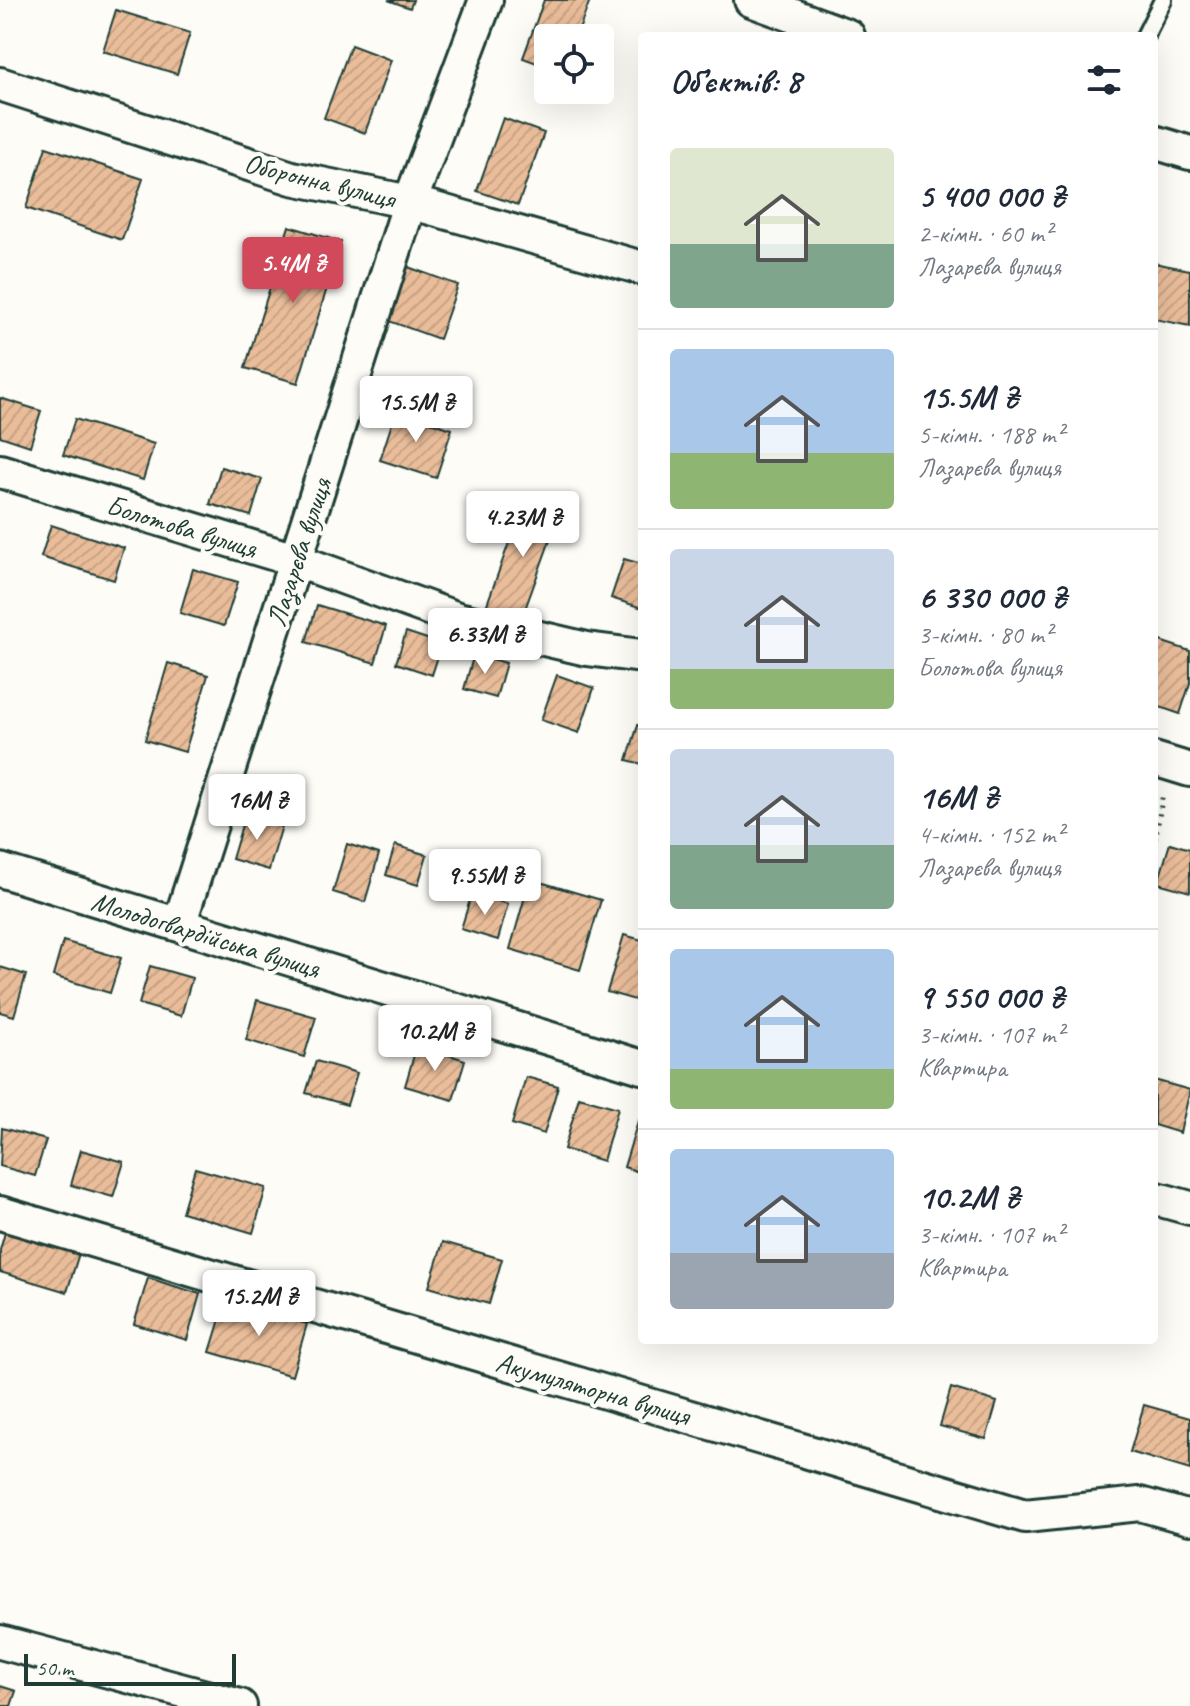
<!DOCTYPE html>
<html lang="uk">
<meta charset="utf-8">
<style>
:root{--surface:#fff;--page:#f2f2f3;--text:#1f2937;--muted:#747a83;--line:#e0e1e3;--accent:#d1495b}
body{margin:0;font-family:Caveat,sans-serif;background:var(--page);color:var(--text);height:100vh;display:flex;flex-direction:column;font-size:30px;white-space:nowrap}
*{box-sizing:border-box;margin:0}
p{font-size:26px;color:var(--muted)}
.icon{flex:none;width:44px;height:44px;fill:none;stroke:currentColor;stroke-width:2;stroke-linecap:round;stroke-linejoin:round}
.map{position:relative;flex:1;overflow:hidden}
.drawer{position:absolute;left:638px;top:32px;width:520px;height:1312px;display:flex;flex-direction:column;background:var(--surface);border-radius:8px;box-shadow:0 8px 32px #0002}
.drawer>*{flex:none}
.buttons{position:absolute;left:534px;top:24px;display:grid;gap:16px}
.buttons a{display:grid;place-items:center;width:80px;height:80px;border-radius:8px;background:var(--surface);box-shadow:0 8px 32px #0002;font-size:40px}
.scale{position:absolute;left:24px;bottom:20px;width:212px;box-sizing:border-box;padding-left:8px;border:4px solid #1f3d34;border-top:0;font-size:22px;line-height:28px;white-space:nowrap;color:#1f3d34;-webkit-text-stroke:6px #fdfcf7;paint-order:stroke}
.price{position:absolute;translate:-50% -68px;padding:0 18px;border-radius:8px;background:#fff;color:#222;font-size:26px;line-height:52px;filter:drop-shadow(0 2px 4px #0008)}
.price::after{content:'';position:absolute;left:50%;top:48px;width:24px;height:18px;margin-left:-12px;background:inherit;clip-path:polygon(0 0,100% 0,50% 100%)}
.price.current{background:var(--accent);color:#fff}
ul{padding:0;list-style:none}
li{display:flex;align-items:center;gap:24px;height:200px;padding:0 32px}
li+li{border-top:2px solid var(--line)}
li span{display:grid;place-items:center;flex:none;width:224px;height:160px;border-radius:8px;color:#555}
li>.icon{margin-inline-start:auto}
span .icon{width:96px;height:96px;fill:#fffc;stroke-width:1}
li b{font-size:34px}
h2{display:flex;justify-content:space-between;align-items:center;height:96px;padding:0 32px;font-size:34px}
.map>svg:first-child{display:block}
</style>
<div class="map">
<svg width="1190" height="1706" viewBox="0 0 1190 1706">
<defs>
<pattern id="building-hatch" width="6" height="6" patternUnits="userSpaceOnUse" patternTransform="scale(2)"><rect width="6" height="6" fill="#eabd9a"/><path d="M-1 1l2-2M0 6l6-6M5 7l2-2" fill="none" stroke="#c8a385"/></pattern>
</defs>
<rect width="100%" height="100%" fill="#fdfcf7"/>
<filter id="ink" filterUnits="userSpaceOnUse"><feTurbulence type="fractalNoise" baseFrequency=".0125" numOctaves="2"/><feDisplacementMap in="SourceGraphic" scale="16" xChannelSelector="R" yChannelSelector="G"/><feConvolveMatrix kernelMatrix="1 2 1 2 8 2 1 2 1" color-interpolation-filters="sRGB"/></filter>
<g filter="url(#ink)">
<path fill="url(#building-hatch)" stroke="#1f3d34" stroke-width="2" d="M388,0H413L410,8Z
M544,0H590L576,38H548V67L523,58Z
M116,10L190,33L177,74L103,51Z
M351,45L391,60L365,133L324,118Z
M503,118L544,133L518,205L477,191Z
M46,147L143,179L122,240L26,208Z
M289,226L341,242L298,383L245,368Z
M1154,263L1190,270V326L1154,319Z
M408,267L458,285L439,339L389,321Z
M0,398L41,411L30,446L0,436Z
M396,411L452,429L436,478L380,460Z
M75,419L154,444L143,480L63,455Z
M221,467L262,479L251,516L210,504Z
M526,495L562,507L520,623L485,610Z
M51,525L124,548L114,580L41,557Z
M624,559L642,564V608L611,598Z
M193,569L238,582L224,626L180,613Z
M317,605L386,626L375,663L306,642Z
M406,632L442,644L432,675L396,663Z
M1154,639L1190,651V683L1180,714L1154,705Z
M474,654L506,663L496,698L464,689Z
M168,663L208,675L185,752L145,740Z
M557,675L594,688L579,733L541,720Z
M638,725L642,726V764L627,760Z
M245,815L282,826L269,870L232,859Z
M1170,843L1190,849V892L1158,883Z
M347,844L379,854L365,902L333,892Z
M395,845L427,855L418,885L386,875Z
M530,879L601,900L580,970L510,949Z
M472,893L508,904L498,940L461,929Z
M624,935L642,940V1002L607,992Z
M63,941L121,958L110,993L53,976Z
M150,966L192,978L181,1016L139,1004Z
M0,967L26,975L14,1016L0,1012Z
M257,1000L316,1017L304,1057L246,1040Z
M417,1045L465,1060L453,1100L405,1086Z
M316,1061L357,1073L347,1105L306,1093Z
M526,1077L558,1086L544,1134L512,1124Z
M1154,1080L1190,1090L1180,1133L1154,1125Z
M579,1097L618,1108L603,1161L564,1149Z
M638,1121L642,1122V1173L624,1167Z
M2,1128L46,1140L35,1176L0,1166Z
M81,1150L124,1162L113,1197L71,1185Z
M195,1168L266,1188L253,1233L182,1212Z
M6,1229L80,1250L67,1292L0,1272V1250Z
M443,1242L502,1259L489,1304L429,1287Z
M148,1278L200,1294L187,1340L134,1324Z
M226,1300L307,1324L292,1376L210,1352Z
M951,1388L997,1402L986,1439L940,1426Z
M1144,1405L1190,1418V1470L1130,1452Z
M0,1686L16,1691L11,1706H0Z"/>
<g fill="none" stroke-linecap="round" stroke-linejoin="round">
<g stroke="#1f3d34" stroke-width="22">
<path id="service" d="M1145,36L1163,0"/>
</g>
<g stroke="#1f3d34" stroke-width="38">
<path id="minor" d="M751,0L848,36
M0,84L292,178L410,202L642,268
M1154,142L1190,153
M0,471L295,560L458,619L587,649L642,656
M1154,759L1190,770
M0,870L642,1067
M179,925L410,202L486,0
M1154,1198L1190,1208
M0,1213L1025,1516L1140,1504L1190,1518
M0,1642L240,1706"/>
</g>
<path stroke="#1f3d34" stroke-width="5" stroke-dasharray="2 6" stroke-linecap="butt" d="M1154,847L1163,793"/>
<use href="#service" stroke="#fdfcf7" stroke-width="16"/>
<use href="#minor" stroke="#fdfcf7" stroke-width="32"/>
</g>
</g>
<g text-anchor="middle" stroke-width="8" stroke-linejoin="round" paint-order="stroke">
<g font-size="28" fill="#1f3d34" stroke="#fdfcf7">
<text transform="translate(320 180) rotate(14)" y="10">Оборонна вулиця</text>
<text transform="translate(182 526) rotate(17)" y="10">Болотова вулиця</text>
<text transform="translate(298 552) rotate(-72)" y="10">Лазарєва вулиця</text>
<text transform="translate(206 934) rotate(17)" y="10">Молодогвардійська вулиця</text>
<text transform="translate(593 1388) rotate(16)" y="10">Акумуляторна вулиця</text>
</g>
</g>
</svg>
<div class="buttons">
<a><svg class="icon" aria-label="locate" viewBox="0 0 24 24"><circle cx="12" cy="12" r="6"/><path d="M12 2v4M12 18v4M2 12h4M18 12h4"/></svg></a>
</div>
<div class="scale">50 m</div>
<b class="price current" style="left:293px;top:305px">5.4M ₴</b>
<b class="price" style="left:416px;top:444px">15.5M ₴</b>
<b class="price" style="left:523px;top:559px">4.23M ₴</b>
<b class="price" style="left:485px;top:676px">6.33M ₴</b>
<b class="price" style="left:257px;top:842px">16M ₴</b>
<b class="price" style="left:485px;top:917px">9.55M ₴</b>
<b class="price" style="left:435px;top:1073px">10.2M ₴</b>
<b class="price" style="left:259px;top:1338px">15.2M ₴</b>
<section class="drawer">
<h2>Об’єктів: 8<svg class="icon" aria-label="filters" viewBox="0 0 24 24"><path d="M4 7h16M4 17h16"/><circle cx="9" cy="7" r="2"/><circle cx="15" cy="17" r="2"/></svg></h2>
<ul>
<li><span style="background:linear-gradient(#dfe7d0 60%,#7fa58c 0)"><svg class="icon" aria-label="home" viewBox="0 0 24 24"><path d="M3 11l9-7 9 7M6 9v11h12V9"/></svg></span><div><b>5 400 000 ₴</b><p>2-кімн. · 60 m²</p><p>Лазарєва вулиця</p></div></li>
<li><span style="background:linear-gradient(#a9c7e8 65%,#8fb573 0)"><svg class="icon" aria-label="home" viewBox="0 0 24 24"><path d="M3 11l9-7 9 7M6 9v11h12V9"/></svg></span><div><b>15.5M ₴</b><p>5-кімн. · 188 m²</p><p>Лазарєва вулиця</p></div></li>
<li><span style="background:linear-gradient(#c9d6e8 75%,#8fb573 0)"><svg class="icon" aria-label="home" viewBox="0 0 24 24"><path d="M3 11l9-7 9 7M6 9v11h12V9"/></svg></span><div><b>6 330 000 ₴</b><p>3-кімн. · 80 m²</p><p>Болотова вулиця</p></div></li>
<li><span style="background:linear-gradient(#c9d6e8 60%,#7fa58c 0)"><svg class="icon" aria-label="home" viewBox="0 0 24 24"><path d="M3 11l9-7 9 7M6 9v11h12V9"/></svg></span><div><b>16M ₴</b><p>4-кімн. · 152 m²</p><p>Лазарєва вулиця</p></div></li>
<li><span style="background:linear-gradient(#a9c7e8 75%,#8fb573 0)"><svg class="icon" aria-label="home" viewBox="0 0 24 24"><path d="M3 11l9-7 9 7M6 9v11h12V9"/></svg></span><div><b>9 550 000 ₴</b><p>3-кімн. · 107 m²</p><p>Квартира</p></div></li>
<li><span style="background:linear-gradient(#a9c7e8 65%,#9aa5b1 0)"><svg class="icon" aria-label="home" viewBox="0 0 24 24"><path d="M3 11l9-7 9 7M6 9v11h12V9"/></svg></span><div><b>10.2M ₴</b><p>3-кімн. · 107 m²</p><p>Квартира</p></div></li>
</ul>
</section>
</div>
